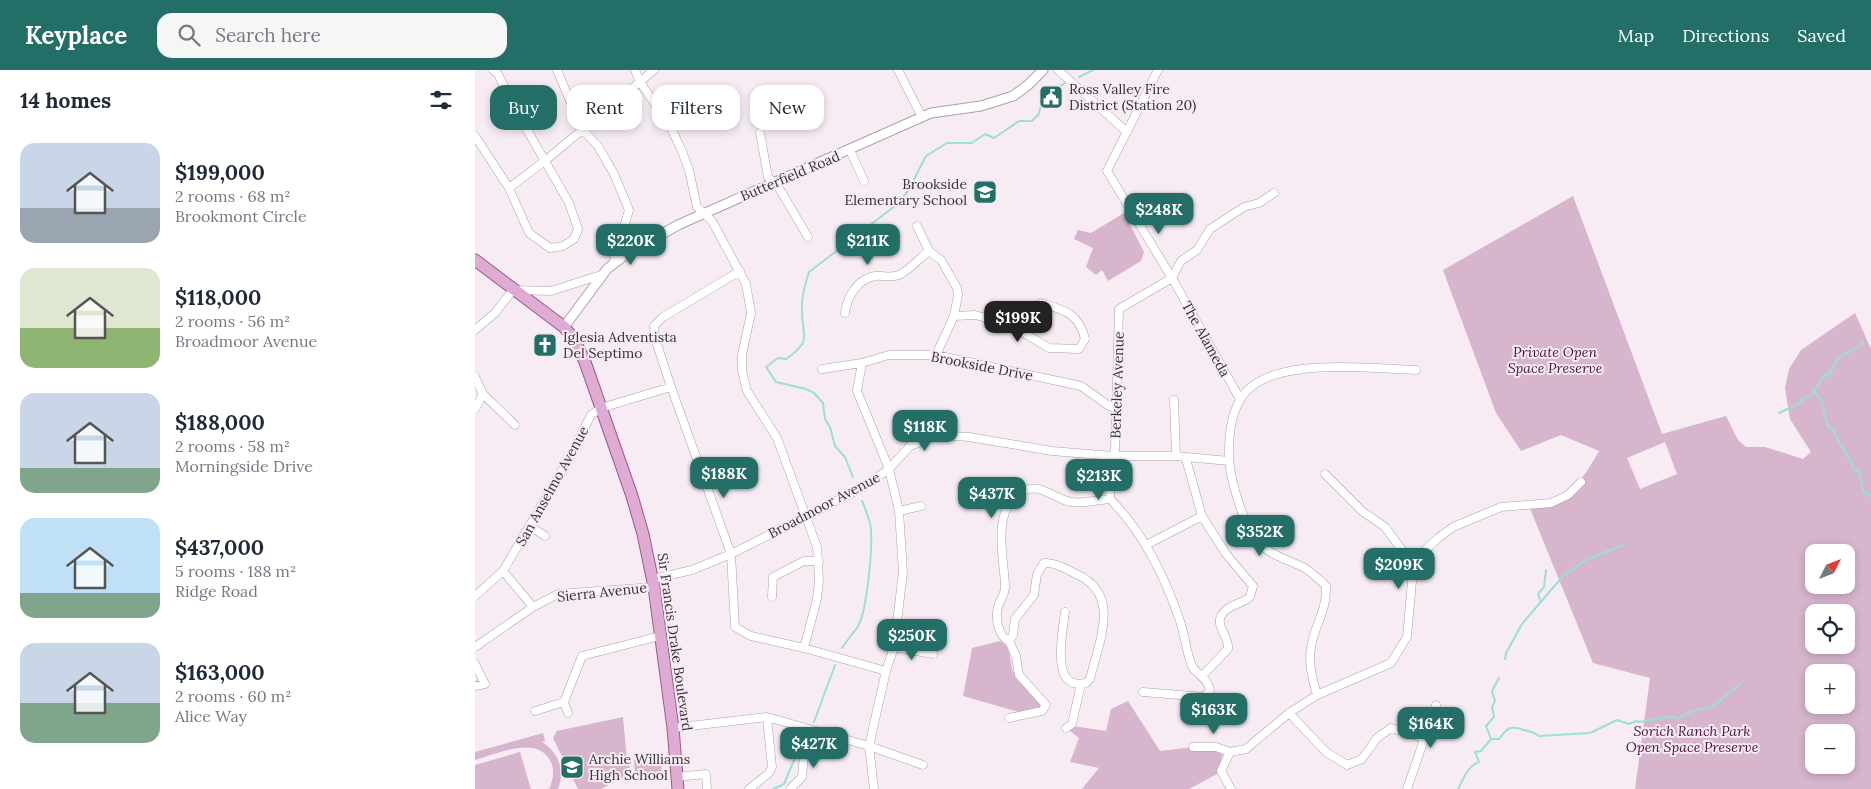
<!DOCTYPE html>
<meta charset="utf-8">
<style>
:root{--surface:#fff;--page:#f6f6f7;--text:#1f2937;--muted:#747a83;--accent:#246e68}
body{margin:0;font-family:Lora,serif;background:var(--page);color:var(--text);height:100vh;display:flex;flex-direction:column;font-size:19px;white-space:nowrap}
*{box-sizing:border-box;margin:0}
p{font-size:16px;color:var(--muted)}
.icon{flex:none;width:28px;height:28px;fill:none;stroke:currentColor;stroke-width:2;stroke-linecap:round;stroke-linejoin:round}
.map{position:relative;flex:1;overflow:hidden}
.panel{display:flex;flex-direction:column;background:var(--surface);width:475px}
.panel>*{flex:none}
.guide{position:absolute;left:15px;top:15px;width:475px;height:45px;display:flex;gap:10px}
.needle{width:32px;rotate:48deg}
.fabs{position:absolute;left:1330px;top:474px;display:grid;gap:10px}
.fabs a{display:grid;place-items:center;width:50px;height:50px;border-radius:10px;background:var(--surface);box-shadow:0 2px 8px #0003;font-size:25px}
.price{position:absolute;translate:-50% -42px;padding:0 11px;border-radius:10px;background:var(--accent);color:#fff;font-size:16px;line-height:32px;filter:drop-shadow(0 1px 2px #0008)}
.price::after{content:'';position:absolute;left:50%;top:30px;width:15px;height:11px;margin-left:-8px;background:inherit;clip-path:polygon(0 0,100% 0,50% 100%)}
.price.active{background:#222;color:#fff}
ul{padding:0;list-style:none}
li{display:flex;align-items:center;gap:15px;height:125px;padding:0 20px}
li span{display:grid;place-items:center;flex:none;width:140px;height:100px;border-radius:15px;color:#555}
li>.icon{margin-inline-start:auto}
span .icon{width:60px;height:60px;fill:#fffc;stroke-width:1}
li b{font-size:21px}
h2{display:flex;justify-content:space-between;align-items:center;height:60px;padding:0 20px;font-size:21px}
.chip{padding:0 18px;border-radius:15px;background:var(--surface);box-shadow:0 2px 8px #0003;font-size:18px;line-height:45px}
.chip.active{background:var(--accent);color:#fff}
header{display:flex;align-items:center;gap:30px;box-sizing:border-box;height:70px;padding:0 25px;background:var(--accent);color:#fff}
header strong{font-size:24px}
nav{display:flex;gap:28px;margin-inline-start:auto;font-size:18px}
.search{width:350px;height:45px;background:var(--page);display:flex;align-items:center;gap:12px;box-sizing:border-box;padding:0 18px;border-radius:15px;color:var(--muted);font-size:19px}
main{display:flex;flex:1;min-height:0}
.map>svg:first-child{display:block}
</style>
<header>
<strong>Keyplace</strong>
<div class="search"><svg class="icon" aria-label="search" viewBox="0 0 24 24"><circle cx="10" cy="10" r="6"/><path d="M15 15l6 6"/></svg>Search here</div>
<nav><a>Map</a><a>Directions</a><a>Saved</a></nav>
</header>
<main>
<section class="panel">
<h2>14 homes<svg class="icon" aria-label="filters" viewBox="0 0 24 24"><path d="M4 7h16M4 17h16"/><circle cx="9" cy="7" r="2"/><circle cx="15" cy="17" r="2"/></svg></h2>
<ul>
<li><span style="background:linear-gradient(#c9d6e8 65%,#9aa5b1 0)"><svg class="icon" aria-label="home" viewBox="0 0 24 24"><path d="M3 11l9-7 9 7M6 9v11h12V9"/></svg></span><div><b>$199,000</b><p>2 rooms · 68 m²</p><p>Brookmont Circle</p></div></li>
<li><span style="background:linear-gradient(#dfe7d0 60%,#8fb573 0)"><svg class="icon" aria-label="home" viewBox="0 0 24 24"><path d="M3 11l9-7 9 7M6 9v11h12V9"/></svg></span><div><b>$118,000</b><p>2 rooms · 56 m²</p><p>Broadmoor Avenue</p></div></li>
<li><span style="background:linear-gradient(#c9d6e8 75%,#7fa58c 0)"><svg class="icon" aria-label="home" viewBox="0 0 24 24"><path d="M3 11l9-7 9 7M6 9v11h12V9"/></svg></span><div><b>$188,000</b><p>2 rooms · 58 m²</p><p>Morningside Drive</p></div></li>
<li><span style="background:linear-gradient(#bfe0f5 75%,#7fa58c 0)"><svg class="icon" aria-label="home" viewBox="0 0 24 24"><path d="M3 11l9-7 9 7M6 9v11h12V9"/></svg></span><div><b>$437,000</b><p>5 rooms · 188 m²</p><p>Ridge Road</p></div></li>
<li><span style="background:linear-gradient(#c9d6e8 60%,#7fa58c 0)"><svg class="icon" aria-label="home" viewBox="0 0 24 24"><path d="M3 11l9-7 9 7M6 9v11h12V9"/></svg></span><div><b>$163,000</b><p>2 rooms · 60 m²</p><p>Alice Way</p></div></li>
</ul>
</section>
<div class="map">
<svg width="1396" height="719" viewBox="0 0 1396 719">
<rect width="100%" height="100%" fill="#f7ecf4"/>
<path fill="#d6b5cd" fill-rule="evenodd" d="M1098,126L1187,364L1251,346L1263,370L1271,377H1290L1328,389L1336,382L1315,349L1310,318L1314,299L1326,280L1380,243L1396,279V719H1160L1175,608L1118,593L1054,436C1095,430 1105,414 1124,381L1086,365L1046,381L1021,343L968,200ZM1190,372L1202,404L1165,419L1152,388ZM1339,482H1371V515H1339ZM1339,542H1371V575H1339ZM1339,602H1371V635H1339ZM1339,662H1371V695H1339Z
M649,143L669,182L666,191L633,211L627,200L621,205L611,197L618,178L599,169L603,160L616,163Z
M525,571C539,578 533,594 540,605C545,614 563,627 571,635L544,642L488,626L497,578Z
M653,631L685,681L718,677L748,681L744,703L714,719H607L624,698L595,692L604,668L595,661L598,656L631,661L636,639Z
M148,647L152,690L157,703L126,719H103L78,668L82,661Z
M68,663L70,671L67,672C84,683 90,700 83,719H74C78,710 80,702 76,692C63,664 22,684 0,690V682Z
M45,682L56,719H0V695Z
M185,688L187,702L160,704L159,690Z"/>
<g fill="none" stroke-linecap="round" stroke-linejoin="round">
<path stroke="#99e0d9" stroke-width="2" d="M604,7L618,0
M1339,322L1346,329L1353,357L1358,359C1362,374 1375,385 1379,400L1384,401L1389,423L1396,426
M1304,343L1325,333L1329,327L1336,325C1341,318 1344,312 1350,305L1354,306L1362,289L1385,276L1388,271
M378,407L370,387L360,376L355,357L350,349L348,333L339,323L331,319L301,312L291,297L303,288L311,289C338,270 327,268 327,241C326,229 330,214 334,202L420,136L433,121L451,86L472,73H497L510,64L519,68L544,51H557L564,44C565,30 579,20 590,13
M1066,532L1063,524L1069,517L1071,500
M367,578C372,570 378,564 383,556C392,541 399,471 395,453C393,446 390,438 387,431
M1030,589L1031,583L1047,554L1088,506L1111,490L1148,475
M339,652L360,595
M1016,669L1011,656L1019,647L1017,637L1020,631L1017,621L1024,608
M298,719L309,714L330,664
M983,719C988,710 993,695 1004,692L1000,682L1006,681L1016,669H1024C1032,658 1035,655 1049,660C1055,662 1058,661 1064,666L1115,663L1142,650L1154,654L1161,651L1165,652L1198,646L1202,649L1217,641L1237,637L1266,613"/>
<g stroke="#aca1a8" stroke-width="9">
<path id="minor" d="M82,0L107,59L123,76L139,104L154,140L138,194
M160,0L165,12L196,58L206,79L214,100L222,137L237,151L271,214L276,243L267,285V301L272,321L302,368L342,477L344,510L342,529L329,578
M423,0L447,47
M583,0L652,62
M683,0L632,101L697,208L765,329
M285,63L293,107L304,118L333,167
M0,66L34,118L54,163L75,178L88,176L99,169L103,159L94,133L39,37L23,4L18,0
M375,80L389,111
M34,118L71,90L179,0
M442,156L454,181L466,190L482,218L483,225L479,246L461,285
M265,201L188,247L179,256L180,268L196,317L256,484L260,557L276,566L329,578L411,601
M566,233C589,240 604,243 610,269L604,279L574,278L534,254Z
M370,243C372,227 382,209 400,206C409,205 417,209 426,204C436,198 445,188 454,181
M479,246L500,245L534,254
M0,260L20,243L38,220L76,221L126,205
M387,293L382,321L414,399L424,441L428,502L419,577L411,601L394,676L399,719
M347,299L387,293L414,285H461L606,316L634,336L640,338
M0,307L8,324L0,339
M8,324L40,355
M699,330L701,386
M711,389L727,446L751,484L778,516L775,527C768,533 758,534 751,540C735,553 755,565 753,579L728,605
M850,404L887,441L910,457L941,499
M424,441L446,436
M55,456L70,466
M671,475L727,446
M28,501L58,537
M178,509L217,500L256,484L332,446L388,417L414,399L435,376L462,365L494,367L577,381L638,386H701L754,391
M0,526L28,501L93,390L116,345L126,338L196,317
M297,527L298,507L329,491H344
M534,571L538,565L540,549L559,525L562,504L569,493C580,492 591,499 601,504C647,524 624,571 615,609L611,613C574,622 588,561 590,542
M534,571C523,566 520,548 523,537C525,529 531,523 530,515C529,488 516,440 546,422C564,411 579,429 596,432C608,434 623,430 635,429
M534,571L541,586L544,605L571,635L567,641L534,648
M0,577L58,537L83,524L179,517
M419,577L458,584
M0,594L10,614L0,616
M668,622L729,627L735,620C732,607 722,605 717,596C711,582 710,565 705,551C690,507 668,462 635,429L637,391L640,381L644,239L697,208L706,191L722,180L735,159L769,137L784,133L799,123
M842,625C838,611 833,593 836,578C839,555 852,542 851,516C844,510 836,501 828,497C813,490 793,484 782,471C768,455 753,403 754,382C754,365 756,345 765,330C790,284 897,299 941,300
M60,641L89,632
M93,643L89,632L107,586L185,566
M814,643L851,682L872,695L887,689L902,668L916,658L948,668
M198,658L292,647L394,676L448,695
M591,658L597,654L606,614
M718,677H741L755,682
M755,682L771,679L814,643L842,625L916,593L932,567L937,511L947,483L963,468L978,457L1026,437L1076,433L1093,425L1106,412
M755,682L746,701L756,719
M201,707L231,704L232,719
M274,719L294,703L297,697L292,647
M315,719L327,707L329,686L341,661
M932,719L961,635"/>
</g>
<g stroke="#aca1a8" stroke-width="11">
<path id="tertiary" d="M89,257L132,199L150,185L203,155L456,43L506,36L538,26L553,15L568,0"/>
</g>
<g stroke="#965d89" stroke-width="13">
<path id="primary" d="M0,190L89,257L99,269L110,292L157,426L168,464L179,517L198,658L203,719"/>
</g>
<use href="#minor" stroke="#fff" stroke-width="8"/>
<use href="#tertiary" stroke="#fff" stroke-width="9"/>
<use href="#primary" stroke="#dfabd3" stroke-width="11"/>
</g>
<defs>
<g id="civic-square" transform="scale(1.25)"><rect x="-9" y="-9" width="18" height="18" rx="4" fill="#246e68" stroke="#f7ecf4"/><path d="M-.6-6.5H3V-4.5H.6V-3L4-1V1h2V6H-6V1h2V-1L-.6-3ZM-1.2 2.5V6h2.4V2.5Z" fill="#fff"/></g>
<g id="school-square" transform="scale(1.25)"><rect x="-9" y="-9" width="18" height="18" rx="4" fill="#246e68" stroke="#f7ecf4"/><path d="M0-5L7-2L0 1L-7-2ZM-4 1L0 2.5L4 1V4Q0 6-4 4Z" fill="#fff"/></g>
<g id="church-square" transform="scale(1.25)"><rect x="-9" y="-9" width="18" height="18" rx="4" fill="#246e68" stroke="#f7ecf4"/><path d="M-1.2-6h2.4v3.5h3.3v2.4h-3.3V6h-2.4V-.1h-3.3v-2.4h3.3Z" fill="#fff"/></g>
</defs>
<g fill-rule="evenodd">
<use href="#civic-square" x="576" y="27"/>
<use href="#school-square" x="510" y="122"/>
<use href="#church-square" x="70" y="275"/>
<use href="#school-square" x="97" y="697"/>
</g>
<g text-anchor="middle" stroke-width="4" stroke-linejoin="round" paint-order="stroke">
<g font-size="14" fill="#373336" stroke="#f7ecf4" text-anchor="start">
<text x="594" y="24">Ross Valley Fire<tspan x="594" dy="16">District (Station 20)</tspan></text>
<text x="492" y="119" text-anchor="end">Brookside<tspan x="492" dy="16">Elementary School</tspan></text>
<text x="88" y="272">Iglesia Adventista<tspan x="88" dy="16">Del Septimo</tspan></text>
<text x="114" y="694">Archie Williams<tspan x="114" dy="16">High School</tspan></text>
</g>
<g font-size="14" fill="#373336" stroke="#f7ecf4">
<text transform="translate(315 106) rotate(-23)" y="5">Butterfield Road</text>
<text transform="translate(731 269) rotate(61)" y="5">The Alameda</text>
<text transform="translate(507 296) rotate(11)" y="5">Brookside Drive</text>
<text transform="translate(642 315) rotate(-88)" y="5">Berkeley Avenue</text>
<text transform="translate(77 416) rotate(-61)" y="5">San Anselmo Avenue</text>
<text transform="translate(349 435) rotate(-28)" y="5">Broadmoor Avenue</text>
<text transform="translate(127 522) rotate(-6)" y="5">Sierra Avenue</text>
<text transform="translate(200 572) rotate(82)" y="5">Sir Francis Drake Boulevard</text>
</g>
<g font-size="14" font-style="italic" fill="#49113f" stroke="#f7ecf4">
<text x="1080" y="287">Private Open<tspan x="1080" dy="16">Space Preserve</tspan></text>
<text x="1217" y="666">Sorich Ranch Park<tspan x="1217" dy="16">Open Space Preserve</tspan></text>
</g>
</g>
</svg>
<div class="fabs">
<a><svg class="needle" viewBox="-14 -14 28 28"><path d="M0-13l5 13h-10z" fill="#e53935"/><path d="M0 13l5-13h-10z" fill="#747a83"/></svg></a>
<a><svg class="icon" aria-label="locate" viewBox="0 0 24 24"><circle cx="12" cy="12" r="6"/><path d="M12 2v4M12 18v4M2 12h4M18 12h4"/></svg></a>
<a>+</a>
<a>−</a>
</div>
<b class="price" style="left:684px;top:165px">$248K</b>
<b class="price" style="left:156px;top:196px">$220K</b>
<b class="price" style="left:393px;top:196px">$211K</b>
<b class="price active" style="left:543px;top:273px">$199K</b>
<b class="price" style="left:450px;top:382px">$118K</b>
<b class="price" style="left:249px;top:429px">$188K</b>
<b class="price" style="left:624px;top:431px">$213K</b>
<b class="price" style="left:517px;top:449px">$437K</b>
<b class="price" style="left:785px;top:487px">$352K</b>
<b class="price" style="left:924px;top:520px">$209K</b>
<b class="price" style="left:437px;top:591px">$250K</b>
<b class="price" style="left:739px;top:665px">$163K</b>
<b class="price" style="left:956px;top:679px">$164K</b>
<b class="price" style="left:339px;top:699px">$427K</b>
<div class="guide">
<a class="chip active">Buy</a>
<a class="chip">Rent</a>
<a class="chip">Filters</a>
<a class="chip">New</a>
</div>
</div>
</main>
